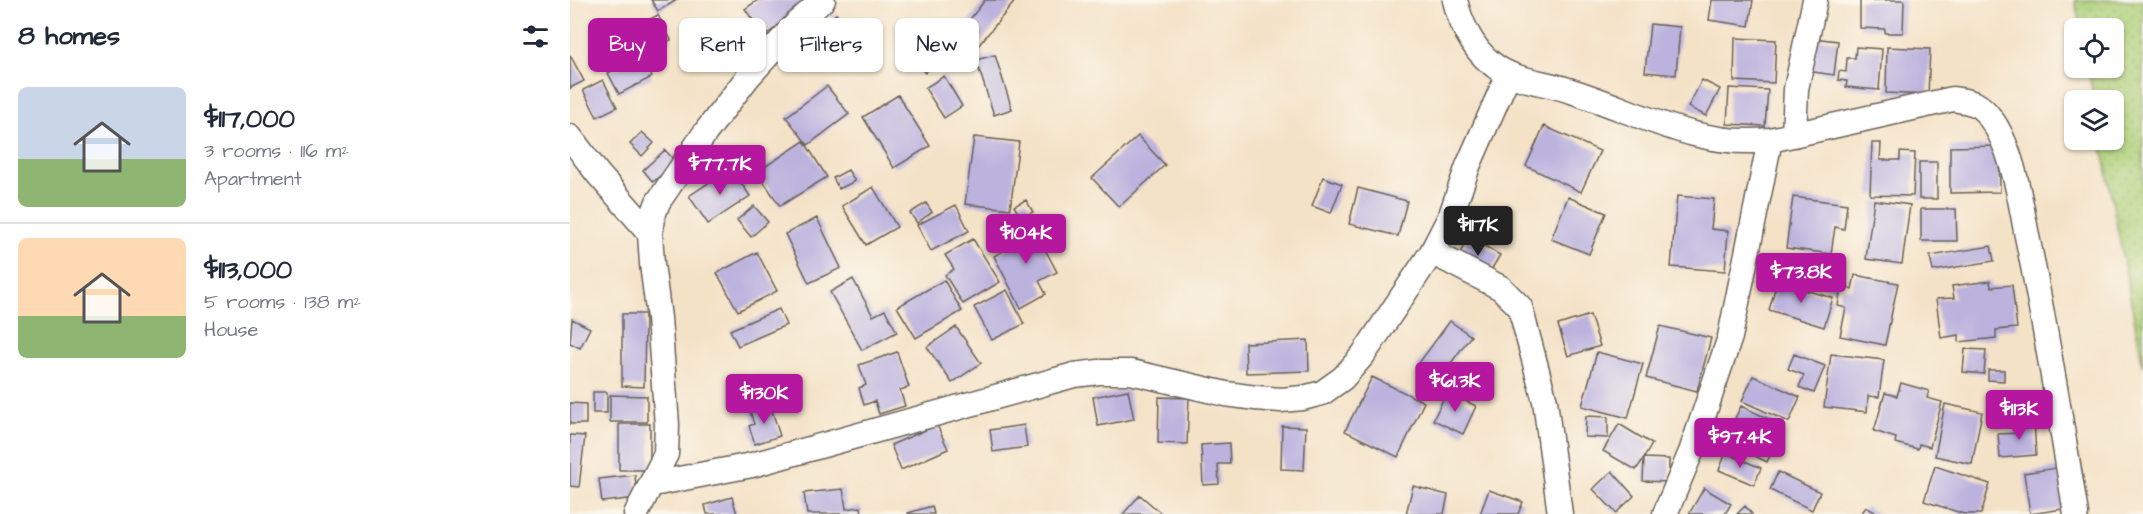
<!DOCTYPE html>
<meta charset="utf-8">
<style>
:root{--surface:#fff;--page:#f6f6f7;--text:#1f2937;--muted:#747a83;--line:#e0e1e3;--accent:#b5179e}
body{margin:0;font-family:"Architects Daughter",sans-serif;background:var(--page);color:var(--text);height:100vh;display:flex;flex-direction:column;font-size:22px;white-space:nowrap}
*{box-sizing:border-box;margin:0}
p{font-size:20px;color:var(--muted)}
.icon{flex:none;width:33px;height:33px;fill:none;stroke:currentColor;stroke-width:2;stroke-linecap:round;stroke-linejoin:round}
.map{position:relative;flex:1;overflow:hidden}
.side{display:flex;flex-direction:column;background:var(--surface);width:570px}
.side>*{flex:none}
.hud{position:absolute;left:18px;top:18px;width:570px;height:54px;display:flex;gap:12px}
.tools{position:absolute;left:1494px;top:18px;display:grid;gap:12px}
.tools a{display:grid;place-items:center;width:60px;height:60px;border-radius:9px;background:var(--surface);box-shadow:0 2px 4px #0004;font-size:30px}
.price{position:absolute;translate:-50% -51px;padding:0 14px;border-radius:6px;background:var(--accent);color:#fff;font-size:20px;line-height:39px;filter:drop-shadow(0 2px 3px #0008)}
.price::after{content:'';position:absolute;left:50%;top:36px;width:18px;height:14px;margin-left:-9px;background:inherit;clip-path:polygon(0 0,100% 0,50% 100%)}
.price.on{background:#222;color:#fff}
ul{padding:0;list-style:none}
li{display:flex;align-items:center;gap:18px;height:150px;padding:0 18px}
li+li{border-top:2px solid var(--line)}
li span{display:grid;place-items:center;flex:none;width:168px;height:120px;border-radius:9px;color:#555}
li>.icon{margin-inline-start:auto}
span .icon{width:72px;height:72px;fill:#fffc;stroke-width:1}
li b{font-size:26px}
h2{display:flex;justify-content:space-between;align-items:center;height:72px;padding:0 18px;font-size:26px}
.tag{padding:0 21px;border-radius:9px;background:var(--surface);box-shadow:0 2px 4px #0004;font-size:21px;line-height:54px}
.tag.on{background:var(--accent);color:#fff}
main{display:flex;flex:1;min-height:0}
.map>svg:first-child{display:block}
</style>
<main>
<section class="side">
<h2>8 homes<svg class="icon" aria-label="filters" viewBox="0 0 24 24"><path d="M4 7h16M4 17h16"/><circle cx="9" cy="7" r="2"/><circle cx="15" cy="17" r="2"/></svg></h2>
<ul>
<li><span style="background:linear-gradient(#c9d6e8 60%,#8fb573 0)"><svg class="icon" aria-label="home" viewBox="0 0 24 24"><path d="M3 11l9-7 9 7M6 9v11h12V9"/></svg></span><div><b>$117,000</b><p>3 rooms · 116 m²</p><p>Apartment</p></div></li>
<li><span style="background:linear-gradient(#ffd9b3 65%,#8fb573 0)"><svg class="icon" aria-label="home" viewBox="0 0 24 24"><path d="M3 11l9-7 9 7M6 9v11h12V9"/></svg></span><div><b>$113,000</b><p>5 rooms · 138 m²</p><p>House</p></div></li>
</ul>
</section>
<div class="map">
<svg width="1573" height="514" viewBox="0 0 1573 514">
<defs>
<pattern id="grass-dots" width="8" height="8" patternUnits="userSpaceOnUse" patternTransform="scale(1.5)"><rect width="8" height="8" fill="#adcf78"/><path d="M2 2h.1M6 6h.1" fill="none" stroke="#94b167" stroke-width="1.8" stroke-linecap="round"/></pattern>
</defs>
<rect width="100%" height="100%" fill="#fbf7ec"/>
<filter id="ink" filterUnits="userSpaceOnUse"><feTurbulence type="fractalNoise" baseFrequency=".0167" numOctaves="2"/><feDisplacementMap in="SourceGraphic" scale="12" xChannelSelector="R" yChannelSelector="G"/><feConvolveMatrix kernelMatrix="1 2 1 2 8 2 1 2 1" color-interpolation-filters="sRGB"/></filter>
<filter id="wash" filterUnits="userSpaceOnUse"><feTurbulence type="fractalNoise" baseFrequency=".008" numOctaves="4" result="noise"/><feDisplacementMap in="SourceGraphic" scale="24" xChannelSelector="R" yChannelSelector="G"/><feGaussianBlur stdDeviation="1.35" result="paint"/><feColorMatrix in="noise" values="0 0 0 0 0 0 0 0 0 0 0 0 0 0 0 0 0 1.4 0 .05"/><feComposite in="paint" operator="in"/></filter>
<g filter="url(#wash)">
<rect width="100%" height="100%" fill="#f4e2c7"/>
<path fill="url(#grass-dots)" stroke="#64764a" stroke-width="1.5" d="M1505,0H1573V366L1531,140H1544V100H1524L1518,68H1544V28H1510Z"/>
<g id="blocks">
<path fill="#bbb2de" d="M81,0H107L88,11Z
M188,0H241L242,2L194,36L175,9Z
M415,0H446L408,46L390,32Z
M1142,0H1183L1179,26L1139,20Z
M1290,0H1334L1333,33H1315V29L1290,28Z
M266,14L290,40L275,54L263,42L234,69L221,56Z
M88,15L101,40L73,54L60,29Z
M1080,24L1110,27L1106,75L1075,72Z
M351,25L377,49L355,73L329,50Z
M57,29L69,53L50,63L38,39Z
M1165,38L1206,40L1204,83L1164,81Z
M1242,38L1268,41L1264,75L1237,71Z
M1286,47L1312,49L1309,90L1276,87L1277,81L1268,80L1269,71L1276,72L1277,58H1285Z
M1317,47L1360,49L1358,95L1316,93Z
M0,55L14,81L0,88Z
M425,55L442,109L424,115L406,60Z
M71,56L82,77L49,94L38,73Z
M374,76L392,106L374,118L355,88Z
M33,80L47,107L27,117L13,90Z
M1132,80L1150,89L1136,116L1118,107Z
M257,86L279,114L238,145L216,117Z
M1159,88L1198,90L1195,126L1157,124Z
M328,95L360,146L324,168L293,117Z
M974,126L1030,151L1011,192L956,166Z
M72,132L84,143L72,156L60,144Z
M568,136L595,165L549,207L522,178Z
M404,137L449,142L440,209L395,204Z
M234,141L257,177L210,206L187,172Z
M1302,143H1311L1310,160H1330V152L1345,153L1343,196L1300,195Z
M1429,146L1430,192L1380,193V147Z
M95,150L106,162L83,182L73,170Z
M1349,162H1367V199H1349Z
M161,168L180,196L138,224L119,196Z
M278,170L285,181L269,189L263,178Z
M753,177L772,184L761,213L742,206Z
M303,187L327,227L296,245L272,206Z
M788,188L837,201L828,236L779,224Z
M1107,196L1144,199L1141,229L1158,231L1155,271L1101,267Z
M998,197L1036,213L1019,254L981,239Z
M1223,197L1277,204L1274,229L1265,227L1261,254L1216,248Z
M456,200L463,212L451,218L444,206Z
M1304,200L1340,205L1332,264L1296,259Z
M356,203L362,212L347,223L340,213Z
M386,205L399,231L361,251L347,225Z
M184,206L198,222L181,237L167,220Z
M1351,209H1386L1387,241H1351Z
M247,218L271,268L239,283L215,234Z
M460,221L487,272L469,281L476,294L451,308L424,256L448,243L441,231Z
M899,237L930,255L917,277L886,260Z
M403,239L430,282L393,304L375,275L384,269L375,255Z
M1421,246L1424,261L1363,271L1360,256Z
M187,252L207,291L168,311L147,273Z
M1215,256L1271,275L1266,291L1210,272Z
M1285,275L1328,283L1315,345L1270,336L1276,308L1268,306L1271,287L1282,289Z
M283,279L303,316L315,310L327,332L292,350L260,292Z
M374,280L392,311L346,338L327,307Z
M1420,281L1421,287L1442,285L1447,328L1426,330V338L1389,342V335L1371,338L1366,299L1384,298L1382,286Z
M1207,282L1263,298L1254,327L1199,310Z
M437,290L454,324L422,340L404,307Z
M209,309L216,325L168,346L160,330Z
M52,314H75L74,387L52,386Z
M1020,315L1030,346L998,356L988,325Z
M2,319L20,328L10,348L0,343Z
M880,321L901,336L867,382L846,367Z
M1090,326L1141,338L1127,391L1076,378Z
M386,327L411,363L382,383L357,347Z
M738,340L739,371L676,373L675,343Z
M1395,349L1416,350L1414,374L1393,372Z
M327,352L339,387L330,390L335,406L309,414L305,401L294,405L289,388L296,385L289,365Z
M1027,352L1073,364L1058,418L1012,406Z
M1224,354L1255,366L1244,393L1229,387L1234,375L1218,369Z
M1261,354L1314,360L1309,397L1298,396L1297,412L1254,407Z
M1418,370H1434V381L1418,380Z
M1183,376L1230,397L1219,422L1172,401Z
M802,377L854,402L828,457L775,431Z
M1331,383L1359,391L1357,398L1372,402L1360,447L1349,444L1348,449L1325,443L1326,438L1304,431L1315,393L1327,396Z
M558,390L564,419L528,426L523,397Z
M23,392H37V413H23Z
M877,392L906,406L893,434L863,420Z
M40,395L77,396V422H40Z
M589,397L619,398L617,444L588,443Z
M0,403L16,404V424H0Z
M200,404L210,436L185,444L179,426L184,424L180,411Z
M1375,404L1412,412L1402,464L1365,456Z
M1171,406L1214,426L1197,462L1154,441Z
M1016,416L1038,417V438L1015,437Z
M1450,418H1464L1466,455L1430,458L1428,434L1451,433Z
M49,424H80V470H49Z
M1049,424L1082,444L1074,458L1099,459V482L1073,481L1074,458L1066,470L1033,451Z
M367,425L378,449L331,470L321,445Z
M454,425L457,447L423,452L420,430Z
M712,426L736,427L734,470L711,469Z
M0,435L15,436L9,487L0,486Z
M659,443L660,464H648L649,484L633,485L631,445Z
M1156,453L1191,468L1184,485L1149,470Z
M1365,466L1420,484L1411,514H1394L1354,501Z
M1493,467L1499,508L1460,514L1454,473Z
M1042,471L1064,496L1046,513L1023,489Z
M1208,472L1250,492L1242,510L1200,490Z
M65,475L67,498L32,502L29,479Z
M843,486L878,495L874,514H836Z
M1134,488L1161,504L1155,514H1119Z
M273,489L276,509L291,507L292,514H237L234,493Z
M919,490L953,502L948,514H910Z
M570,495L592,514H553Z
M162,497L167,514H137L135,505Z
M362,506L364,514H338V513Z
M1175,506L1182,514H1167Z
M1296,507L1308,514H1291Z"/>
</g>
</g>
<g filter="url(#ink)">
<use href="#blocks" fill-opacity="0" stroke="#686158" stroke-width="1.5"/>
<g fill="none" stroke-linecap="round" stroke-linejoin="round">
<g stroke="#686158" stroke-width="27">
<path id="minor" d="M885,0C890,22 902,48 921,63C942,81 971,81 998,90C1067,111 1125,148 1200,140L1383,99C1402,102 1409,102 1421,119C1443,149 1450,200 1457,236C1476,328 1491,421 1506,514
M1224,135L1226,89L1245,0
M0,137L28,174L80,233
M862,252L931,288L950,307L975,401L990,514
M83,484L182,465L504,375L529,372H561L656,394L686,398L711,400L733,398L752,393L773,378L793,355L862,252L881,215L898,166L938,75
M66,514L96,454L97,425L89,318L82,264L80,233L82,218L88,202L135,133L178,77L227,23L253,0
M1095,514L1121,452L1160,337L1200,140"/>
</g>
<use href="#minor" stroke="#fff" stroke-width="24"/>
</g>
</g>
</svg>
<div class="tools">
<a><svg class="icon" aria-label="locate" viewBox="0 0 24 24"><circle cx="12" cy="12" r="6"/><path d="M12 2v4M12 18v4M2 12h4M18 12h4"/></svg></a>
<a><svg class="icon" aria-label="layers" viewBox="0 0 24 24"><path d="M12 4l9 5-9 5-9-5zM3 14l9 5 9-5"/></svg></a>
</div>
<b class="price" style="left:150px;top:196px">$77.7K</b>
<b class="price on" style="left:908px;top:257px">$117K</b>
<b class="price" style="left:456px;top:265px">$104K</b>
<b class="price" style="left:1231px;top:304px">$73.8K</b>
<b class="price" style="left:885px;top:413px">$61.3K</b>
<b class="price" style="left:194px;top:425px">$130K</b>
<b class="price" style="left:1449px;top:441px">$113K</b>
<b class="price" style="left:1170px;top:469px">$97.4K</b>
<div class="hud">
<a class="tag on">Buy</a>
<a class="tag">Rent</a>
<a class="tag">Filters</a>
<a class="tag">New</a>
</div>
</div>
</main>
